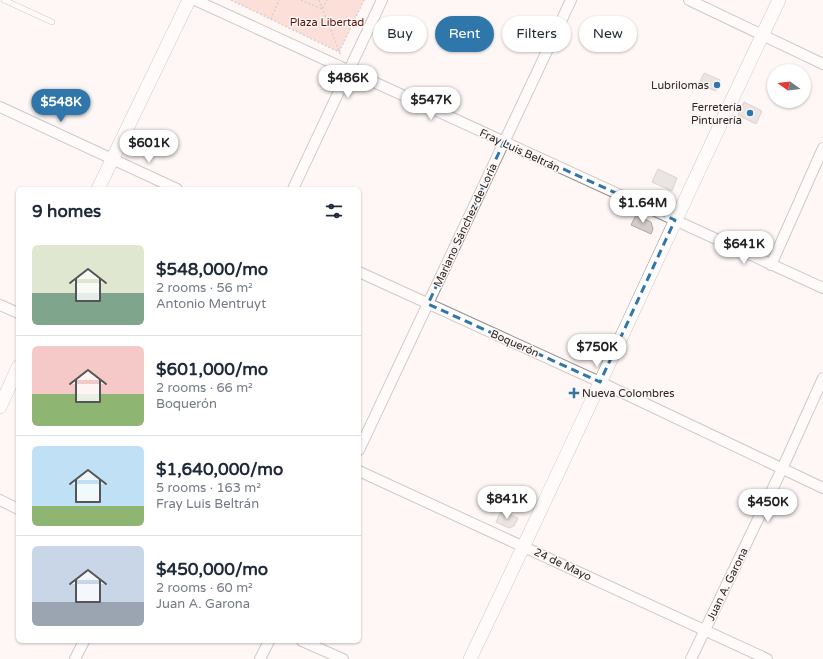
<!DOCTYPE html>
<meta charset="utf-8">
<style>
:root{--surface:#fff;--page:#f2f2f3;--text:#1f2937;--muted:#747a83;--line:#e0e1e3;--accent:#2f76ab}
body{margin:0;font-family:"Varela Round",sans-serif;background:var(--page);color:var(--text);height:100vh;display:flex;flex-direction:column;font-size:15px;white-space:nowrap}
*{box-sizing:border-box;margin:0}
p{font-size:13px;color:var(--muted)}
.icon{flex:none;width:22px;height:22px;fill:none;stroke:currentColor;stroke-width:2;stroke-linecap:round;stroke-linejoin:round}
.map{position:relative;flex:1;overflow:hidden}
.drawer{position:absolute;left:16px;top:187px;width:345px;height:456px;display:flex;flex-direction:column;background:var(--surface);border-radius:6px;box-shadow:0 1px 3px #0004}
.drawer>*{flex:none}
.hud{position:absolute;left:373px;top:16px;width:380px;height:36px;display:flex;gap:8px}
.needle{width:26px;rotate:285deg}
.fabs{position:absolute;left:767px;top:64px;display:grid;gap:8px}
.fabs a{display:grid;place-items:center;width:44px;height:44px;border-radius:50%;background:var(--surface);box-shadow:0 1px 3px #0004;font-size:20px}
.price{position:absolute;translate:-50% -34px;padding:0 9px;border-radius:14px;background:#fff;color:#222;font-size:13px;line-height:26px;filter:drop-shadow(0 1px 2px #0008)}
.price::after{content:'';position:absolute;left:50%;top:24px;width:12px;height:9px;margin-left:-6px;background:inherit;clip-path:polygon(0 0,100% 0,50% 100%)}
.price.on{background:var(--accent);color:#fff}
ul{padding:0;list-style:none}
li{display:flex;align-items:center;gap:12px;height:100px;padding:0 16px}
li+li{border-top:1px solid var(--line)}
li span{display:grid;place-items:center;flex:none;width:112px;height:80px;border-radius:6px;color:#555}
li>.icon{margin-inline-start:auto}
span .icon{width:48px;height:48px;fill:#fffc;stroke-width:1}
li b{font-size:17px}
h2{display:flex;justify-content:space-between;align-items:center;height:48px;padding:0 16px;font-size:17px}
.chip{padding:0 14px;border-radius:18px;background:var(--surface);box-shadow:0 1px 3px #0004;font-size:14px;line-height:36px}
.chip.on{background:var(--accent);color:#fff}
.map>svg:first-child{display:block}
</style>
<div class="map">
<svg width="823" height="659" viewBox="0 0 823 659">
<rect width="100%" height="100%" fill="#fef7f6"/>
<path fill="#fcc0b6" d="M231,0H364L339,52Z"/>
<path fill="#d3cccb" stroke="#aea7a6" d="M704,73L720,80L716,91L699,84Z
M744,102L762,111L756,124L738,115Z
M658,169L677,178L672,191L652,182Z
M636,215L651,222L653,229L651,234L631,225Z
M501,511L518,518L514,526L509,528L496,522Z"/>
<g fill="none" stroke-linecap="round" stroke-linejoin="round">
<g stroke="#979190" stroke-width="6">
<path id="service" d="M4,0L52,22"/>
</g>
<g stroke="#979190" stroke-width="12">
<path id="minor" d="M195,0L823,288
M689,0L823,64
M0,107L177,189
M293,189L382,0
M771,265L823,148
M359,272L600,382L823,488
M0,305L18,313
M359,450L571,0
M359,471L767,659
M0,500L18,509
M302,641L343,659
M75,659L84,641
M260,659L269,641
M691,659L782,469L823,378"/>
</g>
<g stroke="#979190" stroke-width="14">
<path id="tertiary" d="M98,189L189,0
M0,407L18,367
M470,659C575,440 675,219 779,0"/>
</g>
<path stroke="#a8a3a2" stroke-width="1.5" stroke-dasharray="2 2" stroke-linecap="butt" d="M231,0L339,52L364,0
M301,0L322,9L327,0
M319,0L341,56
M271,19L279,0"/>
<use href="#service" stroke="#fff" stroke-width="5"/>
<use href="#minor" stroke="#fff" stroke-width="10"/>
<use href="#tertiary" stroke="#fff" stroke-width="13"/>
</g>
<path d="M0 0H823V659H0ZM504,142L675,220L600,382L428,304Z" fill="#fef7f6" fill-opacity=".55" fill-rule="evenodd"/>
<path fill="none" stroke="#2f76ab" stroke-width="3" stroke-dasharray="8 5" stroke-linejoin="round" d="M504,142L675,220L600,382L428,304Z"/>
<g fill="#2f76ab" stroke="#fef7f6" stroke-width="1.5">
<circle cx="717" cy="85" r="4"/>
<circle cx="750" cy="113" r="4"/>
<path d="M572 387h4v4h4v4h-4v4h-4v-4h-4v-4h4z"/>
</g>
<g text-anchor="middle" stroke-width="3" stroke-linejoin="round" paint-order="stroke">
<g font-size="11" fill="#5b140e" stroke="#fef7f6">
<text x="327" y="26">Plaza Libertad</text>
</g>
<g font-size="11" fill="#272525" stroke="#fef7f6" text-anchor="end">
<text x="709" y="89">Lubrilomas</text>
<text x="742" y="111">Ferretería<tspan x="742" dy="13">Pinturería</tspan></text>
<text x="582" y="397" text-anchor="start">Nueva Colombres</text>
</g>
<g font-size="11" fill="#272525" stroke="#fef7f6">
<text transform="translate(520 150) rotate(25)" y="4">Fray Luis Beltrán</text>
<text transform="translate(465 225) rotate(-65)" y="4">Mariano Sánchez de Loria</text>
<text transform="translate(515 343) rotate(24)" y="4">Boquerón</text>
<text transform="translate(563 564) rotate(25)" y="4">24 de Mayo</text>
<text transform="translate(727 584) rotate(-64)" y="4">Juan A. Garona</text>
</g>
</g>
</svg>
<div class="fabs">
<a><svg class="needle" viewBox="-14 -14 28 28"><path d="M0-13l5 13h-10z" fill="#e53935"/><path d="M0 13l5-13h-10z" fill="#747a83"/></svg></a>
</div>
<b class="price" style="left:348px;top:99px">$486K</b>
<b class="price" style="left:431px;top:121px">$547K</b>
<b class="price on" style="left:61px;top:123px">$548K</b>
<b class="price" style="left:149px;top:164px">$601K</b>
<b class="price" style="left:643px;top:224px">$1.64M</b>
<b class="price" style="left:744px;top:265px">$641K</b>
<b class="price" style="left:597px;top:368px">$750K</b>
<b class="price" style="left:507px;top:520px">$841K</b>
<b class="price" style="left:768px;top:523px">$450K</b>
<div class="hud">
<a class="chip">Buy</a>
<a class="chip on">Rent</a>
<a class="chip">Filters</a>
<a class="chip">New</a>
</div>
<section class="drawer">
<h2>9 homes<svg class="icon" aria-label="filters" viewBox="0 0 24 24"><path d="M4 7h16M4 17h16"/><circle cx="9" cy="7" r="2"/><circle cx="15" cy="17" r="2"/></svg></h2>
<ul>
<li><span style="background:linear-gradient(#dfe7d0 60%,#7fa58c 0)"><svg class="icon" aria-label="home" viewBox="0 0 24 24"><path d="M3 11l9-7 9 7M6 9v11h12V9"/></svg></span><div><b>$548,000/mo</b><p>2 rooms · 56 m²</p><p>Antonio Mentruyt</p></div></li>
<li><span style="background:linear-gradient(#f6c9c9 60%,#8fb573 0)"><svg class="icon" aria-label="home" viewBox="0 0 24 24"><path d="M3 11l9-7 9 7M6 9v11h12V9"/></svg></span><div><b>$601,000/mo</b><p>2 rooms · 66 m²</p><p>Boquerón</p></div></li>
<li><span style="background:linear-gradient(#bfe0f5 75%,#8fb573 0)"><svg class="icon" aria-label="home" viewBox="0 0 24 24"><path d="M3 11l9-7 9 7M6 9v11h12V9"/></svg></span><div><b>$1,640,000/mo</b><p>5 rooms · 163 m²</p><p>Fray Luis Beltrán</p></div></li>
<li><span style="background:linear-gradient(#c9d6e8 70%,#9aa5b1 0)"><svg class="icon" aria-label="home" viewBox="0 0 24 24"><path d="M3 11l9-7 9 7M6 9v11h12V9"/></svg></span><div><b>$450,000/mo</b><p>2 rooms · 60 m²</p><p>Juan A. Garona</p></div></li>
</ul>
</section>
</div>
